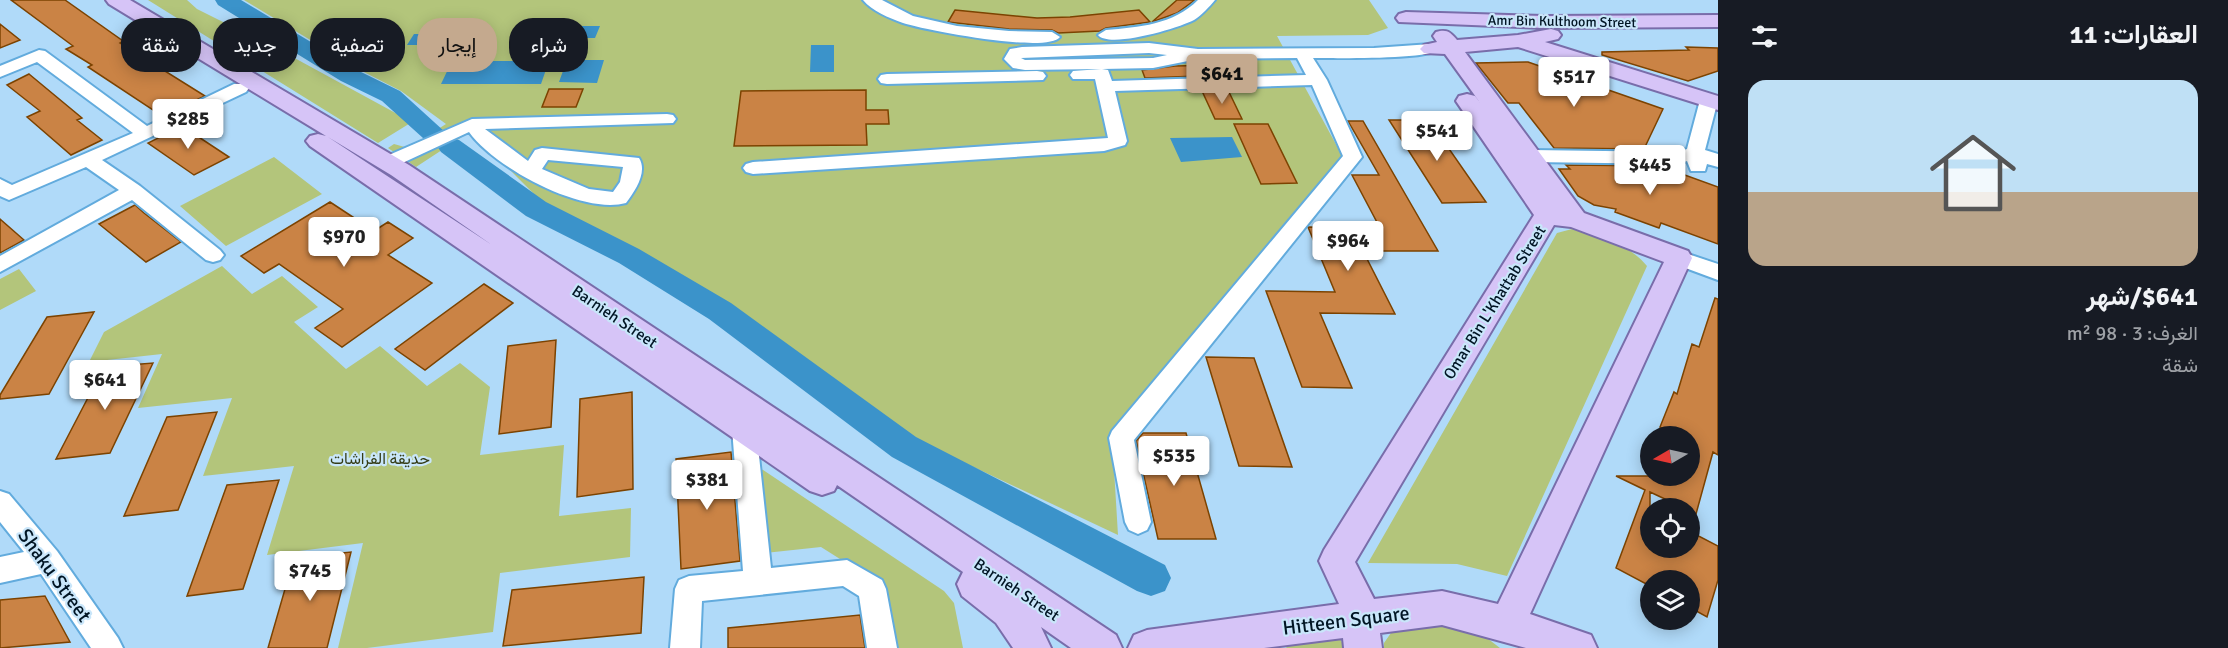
<!DOCTYPE html>
<html lang="ar">
<meta charset="utf-8">
<style>
:root{--surface:#171b24;--page:#20242c;--text:#f1f3f6;--muted:#9ea1a6;--line:#363941;--accent:#c4a98e}
body{margin:0;font-family:Signika,Vazirmatn,sans-serif;background:var(--page);color:var(--text);direction:rtl;height:100vh;display:flex;flex-direction:column;font-size:22px;white-space:nowrap}
*{box-sizing:border-box;margin:0}
p{font-size:20px;color:var(--muted)}
.icon{flex:none;width:33px;height:33px;fill:none;stroke:currentColor;stroke-width:2;stroke-linecap:round;stroke-linejoin:round}
.map{position:relative;flex:1;overflow:hidden;direction:ltr}
.panel{display:flex;flex-direction:column;background:var(--surface);width:510px}
.panel>*{flex:none}
.hud{position:absolute;left:18px;top:18px;width:570px;height:54px;direction:rtl;display:flex;gap:12px}
.needle{width:39px;rotate:261deg}
.tools{position:absolute;left:1640px;top:426px;display:grid;gap:12px}
.tools a{display:grid;place-items:center;width:60px;height:60px;border-radius:50%;background:var(--surface);box-shadow:0 3px 15px #0003;font-size:30px}
.price{position:absolute;translate:-50% -51px;padding:0 14px;border-radius:6px;background:#fff;color:#222;font-size:20px;line-height:39px;filter:drop-shadow(0 2px 3px #0008)}
.price::after{content:'';position:absolute;left:50%;top:36px;width:18px;height:14px;margin-left:-9px;background:inherit;clip-path:polygon(0 0,100% 0,50% 100%)}
.price.selected{background:var(--accent);color:#111}
ul{padding:0;list-style:none}
li{display:grid;align-content:center;gap:12px;height:318px;padding:0 30px}
li+li{border-top:2px solid var(--line)}
li span{display:grid;place-items:center;height:186px;border-radius:18px;color:#555}
li>.icon{margin-inline-start:auto}
span .icon{width:108px;height:108px;fill:#fffc;stroke-width:1}
li b{font-size:26px}
h2{display:flex;justify-content:space-between;align-items:center;height:72px;padding:0 30px;font-size:26px}
.pill{padding:0 21px;border-radius:24px;background:var(--surface);box-shadow:0 3px 15px #0003;font-size:21px;line-height:54px}
.pill.selected{background:var(--accent);color:#111}
main{display:flex;flex:1;min-height:0}
.map>svg:first-child{display:block}
</style>
<main>
<section class="panel">
<h2>العقارات: 11<svg class="icon" aria-label="filters" viewBox="0 0 24 24"><path d="M4 7h16M4 17h16"/><circle cx="9" cy="7" r="2"/><circle cx="15" cy="17" r="2"/></svg></h2>
<ul>
<li><span style="background:linear-gradient(#bfe0f5 60%,#b9a48a 0)"><svg class="icon" aria-label="home" viewBox="0 0 24 24"><path d="M3 11l9-7 9 7M6 9v11h12V9"/></svg></span><div><b>$641/شهر</b><p>الغرف: 3 · 98 m²</p><p>شقة</p></div></li>
</ul>
</section>
<div class="map">
<svg width="1718" height="648" viewBox="0 0 1718 648">
<rect width="100%" height="100%" fill="#b0daf9"/>
<path fill="#b3c57b" d="M148,0H187L197,9L289,55L412,122L378,143Z
M244,0H1369L1388,28L1368,35L1277,36L1344,159L1112,436L1118,535L912,438L728,305L636,249L544,204L471,131L416,167L388,148L394,144L408,148L446,124L401,91L360,70Z
M274,157L322,194L226,246L180,206Z
M1572,229C1600,237 1628,243 1647,266L1507,576L1457,564L1368,563L1557,233Z
M222,266L252,294L282,276L318,307L294,322L346,369L380,346L427,386L460,363L490,387L480,455L564,445L559,516L631,508L630,557L500,573L493,632L367,648H338L363,543L267,555L294,466L203,476L232,398L138,408L162,354L89,362L104,332Z
M19,269L36,291L0,310V279Z
M754,464L944,591L954,603L963,648H886L878,583L821,547L765,553Z
M1433,621L1483,635L1500,648H1384V643L1393,630Z
M1336,631L1345,648H1287L1275,636Z"/>
<path fill="#3b93ca" d="M552,26H600L595,38H547Z
M414,34H444L438,45H407Z
M811,45H834V72H810Z
M567,60H604L597,83L559,82Z
M452,61H549L541,84H441Z
M1232,137L1242,157L1181,162L1170,138Z"/>
<g fill="none" stroke-linecap="round" stroke-linejoin="round">
<path fill="#3b93ca" fill-rule="evenodd" d="M215,0H241L359,71L400,91L445,132L441,138L432,140L423,138L382,101L341,81L218,5Z
M450,138L459,140L546,202L639,249L731,303L916,437L1165,565L1171,578L1165,591L1151,596L1137,591L892,457L709,319L619,263L526,216L441,152L437,146L441,140Z"/>
</g>
<path fill="#ca8345" stroke="#7c4301" stroke-width="1.5" d="M11,0H65L123,41L120,43L205,96L162,116L88,67L92,65L66,49L73,46Z
M1177,0H1195L1177,13L1152,22Z
M955,10L1037,18L1070,17L1139,10L1150,22L1106,28L1100,31L1058,33L1052,30L1009,29L948,22Z
M0,24L20,40L0,48Z
M1686,47L1718,48V71L1688,81L1602,55V52L1689,50Z
M1219,61H1244L1253,74L1145,78L1142,70L1175,66L1220,65Z
M1528,62L1663,109L1644,149L1554,148L1519,103H1508L1476,63Z
M29,74L82,118L77,120L102,140L71,155L27,117L40,111L7,85Z
M549,89H583L576,107H542Z
M866,90V110H888L889,124H866L867,145L734,146L741,91Z
M1228,90L1242,119H1215L1202,91Z
M1389,120H1429L1486,202L1442,203Z
M1348,121H1363L1438,251H1363L1395,314L1320,313L1352,388L1302,387L1266,291L1335,292L1308,227L1380,228L1352,175H1379Z
M1234,124H1268L1297,183L1261,184Z
M182,126L229,157L194,175L148,143Z
M1566,165L1660,166L1718,187V244L1661,223L1659,228L1615,212L1616,209L1594,205L1578,196L1559,169H1570Z
M330,202L374,231L388,222L413,238L388,255L432,283L342,347L315,328L343,309L279,264L264,273L241,256Z
M135,205L144,213L181,242L146,262L99,224Z
M0,219L24,240L0,253Z
M484,284L513,303L425,370L395,349Z
M1715,298L1718,299V455L1713,452L1696,514L1689,511V508H1684L1650,492V548H1689V531L1718,546V580L1707,617L1689,607V580H1650V586L1616,568L1645,490L1616,476H1689V436H1679L1660,427L1674,392L1677,394L1692,344L1699,347Z
M94,312L49,394L0,399V395L47,317Z
M556,340L551,427L499,434L508,346Z
M1206,357L1254,358L1292,467L1239,466Z
M153,363L110,453L56,459L104,367Z
M632,392L633,489L577,497L580,399Z
M217,412L178,510L124,516L167,417Z
M1143,433H1186L1216,539H1158L1136,441Z
M731,452L740,561L681,569L676,459Z
M279,480L243,589L187,596L227,485Z
M351,552L327,648H268L294,558Z
M644,577L641,633L503,646L512,590Z
M45,596L70,642L0,648V600Z
M860,615L865,648H728V628Z"/>
<g fill="none" stroke-linecap="round" stroke-linejoin="round">
<g stroke="#62abdd" stroke-width="4">
<path id="minor" d="M863,0H882L913,16L957,26L1009,31L1052,32L1060,37C1047,54 925,30 903,23C889,18 872,11 863,0Z
M1198,0H1215C1209,7 1202,15 1194,20C1179,28 1109,49 1098,35L1106,30C1139,27 1173,25 1198,0Z
M1149,43L1198,49L1374,48L1431,44L1439,49C1431,60 1333,58 1313,58L1327,80L1362,157L1134,440L1151,522L1147,530L1138,534L1129,530L1125,522L1109,438L1112,431L1343,156L1312,85L1115,91L1127,141L1125,145L1104,151L753,174L746,172L743,168L746,164L753,162L1108,138L1095,79H1073L1070,75L1073,71L1101,69L1025,70L1013,68L1004,59L1010,49L1022,47ZM1149,53L1167,55L1153,58L1025,60L1021,58ZM1297,58L1306,75L1112,81L1108,70L1102,69L1153,68L1198,59Z
M39,50L45,51L147,126L234,84H246L249,88L246,92L102,160L140,186L220,250L224,255L220,260L213,262L206,260L132,200L0,272V256L119,190L86,167L9,200L0,196V179L12,185L133,133L37,62L0,77V66Z
M1037,71L1043,72L1046,76L1043,80L887,84L881,83L878,79L881,75L887,74Z
M1709,95L1715,96L1718,100L1705,150L1718,154V167L1707,164L1705,171H1691L1687,161L1678,164L1531,162L1524,160L1522,156L1524,152L1531,150L1677,152L1687,149L1700,100L1703,96Z
M667,114L673,115L676,119L673,123L485,129L528,161L535,150L542,148L639,158C648,172 635,191 626,203C582,215 495,168 469,132L396,166H382L379,162L382,158L472,119ZM548,160L623,167L620,182L613,192L589,189L542,169Z
M1679,251L1718,264V280L1672,263L1668,258L1672,253Z
M744,418L753,421L756,428L771,568L847,560L882,580L886,589L897,648H867L859,596L843,586L702,601L700,648H670L675,589L679,580L689,576L743,571L732,428L735,421Z
M0,491L9,494L57,551L118,638L123,648H91L41,574L0,583V557L24,552L0,522Z"/>
</g>
<g stroke="#796daa" stroke-width="4">
<path id="major" d="M106,0H130L409,165L1116,635L1122,648H1071L1041,627L1051,648H1013L996,623L962,596L957,584L963,572L837,485L834,491L822,495L810,491L310,146L306,141L310,136L318,134L326,136L109,4ZM328,137L391,175L492,245Z
M1406,12L1545,16L1718,15V27L1545,28L1399,22L1396,18L1399,14Z
M1551,29L1558,31L1561,35L1558,39L1545,42L1718,96V110L1518,47L1465,52L1584,213L1688,251L1692,258L1530,614L1591,635L1597,648H1526L1442,625L1380,633L1382,648H1344L1343,638L1264,648H1128L1134,635L1147,630L1339,604L1319,561L1324,550L1534,215L1456,101L1459,96L1467,94L1475,96L1481,104L1445,54L1424,53L1420,49L1424,45L1437,42L1433,36L1436,32C1447,29 1450,32 1457,40L1518,35ZM1554,225L1571,227L1664,262L1498,604L1442,591L1374,599L1355,562Z"/>
</g>
<use href="#minor" fill="#fff" fill-rule="evenodd"/>
<use href="#major" fill="#d6c4f7" fill-rule="evenodd"/>
</g>
<g text-anchor="middle" stroke-width="4.5" stroke-linejoin="round" paint-order="stroke">
<g font-size="14" fill="#011524" stroke="#c9e6fa">
<text transform="translate(1562 21) rotate(1)" y="5">Amr Bin Kulthoom Street</text>
</g>
<g font-size="16" fill="#011524" stroke="#c9e6fa">
<text transform="translate(1494 302) rotate(-58)" y="6">Omar Bin L'Khattab Street</text>
<text transform="translate(615 316) rotate(34)" y="6">Barnieh Street</text>
<text transform="translate(1017 589) rotate(34)" y="6">Barnieh Street</text>
</g>
<g font-size="16" fill="#343c16" stroke="#c9e6fa">
<text x="380" y="464">حديقة الفراشات</text>
</g>
<g font-size="20" fill="#011524" stroke="#c9e6fa">
<text transform="translate(55 575) rotate(54)" y="7">Shaku Street</text>
<text transform="translate(1346 620) rotate(-7)" y="7">Hitteen Square</text>
</g>
</g>
</svg>
<div class="tools">
<a><svg class="needle" viewBox="-14 -14 28 28"><path d="M0-13l5 13h-10z" fill="#e53935"/><path d="M0 13l5-13h-10z" fill="#9ea1a6"/></svg></a>
<a><svg class="icon" aria-label="locate" viewBox="0 0 24 24"><circle cx="12" cy="12" r="6"/><path d="M12 2v4M12 18v4M2 12h4M18 12h4"/></svg></a>
<a><svg class="icon" aria-label="layers" viewBox="0 0 24 24"><path d="M12 4l9 5-9 5-9-5zM3 14l9 5 9-5"/></svg></a>
</div>
<b class="price selected" style="left:1222px;top:105px">$641</b>
<b class="price" style="left:1574px;top:108px">$517</b>
<b class="price" style="left:188px;top:150px">$285</b>
<b class="price" style="left:1437px;top:162px">$541</b>
<b class="price" style="left:1650px;top:196px">$445</b>
<b class="price" style="left:344px;top:268px">$970</b>
<b class="price" style="left:1348px;top:272px">$964</b>
<b class="price" style="left:105px;top:411px">$641</b>
<b class="price" style="left:1174px;top:487px">$535</b>
<b class="price" style="left:707px;top:511px">$381</b>
<b class="price" style="left:310px;top:602px">$745</b>
<div class="hud">
<a class="pill">شراء</a>
<a class="pill selected">إيجار</a>
<a class="pill">تصفية</a>
<a class="pill">جديد</a>
<a class="pill">شقة</a>
</div>
</div>
</main>
